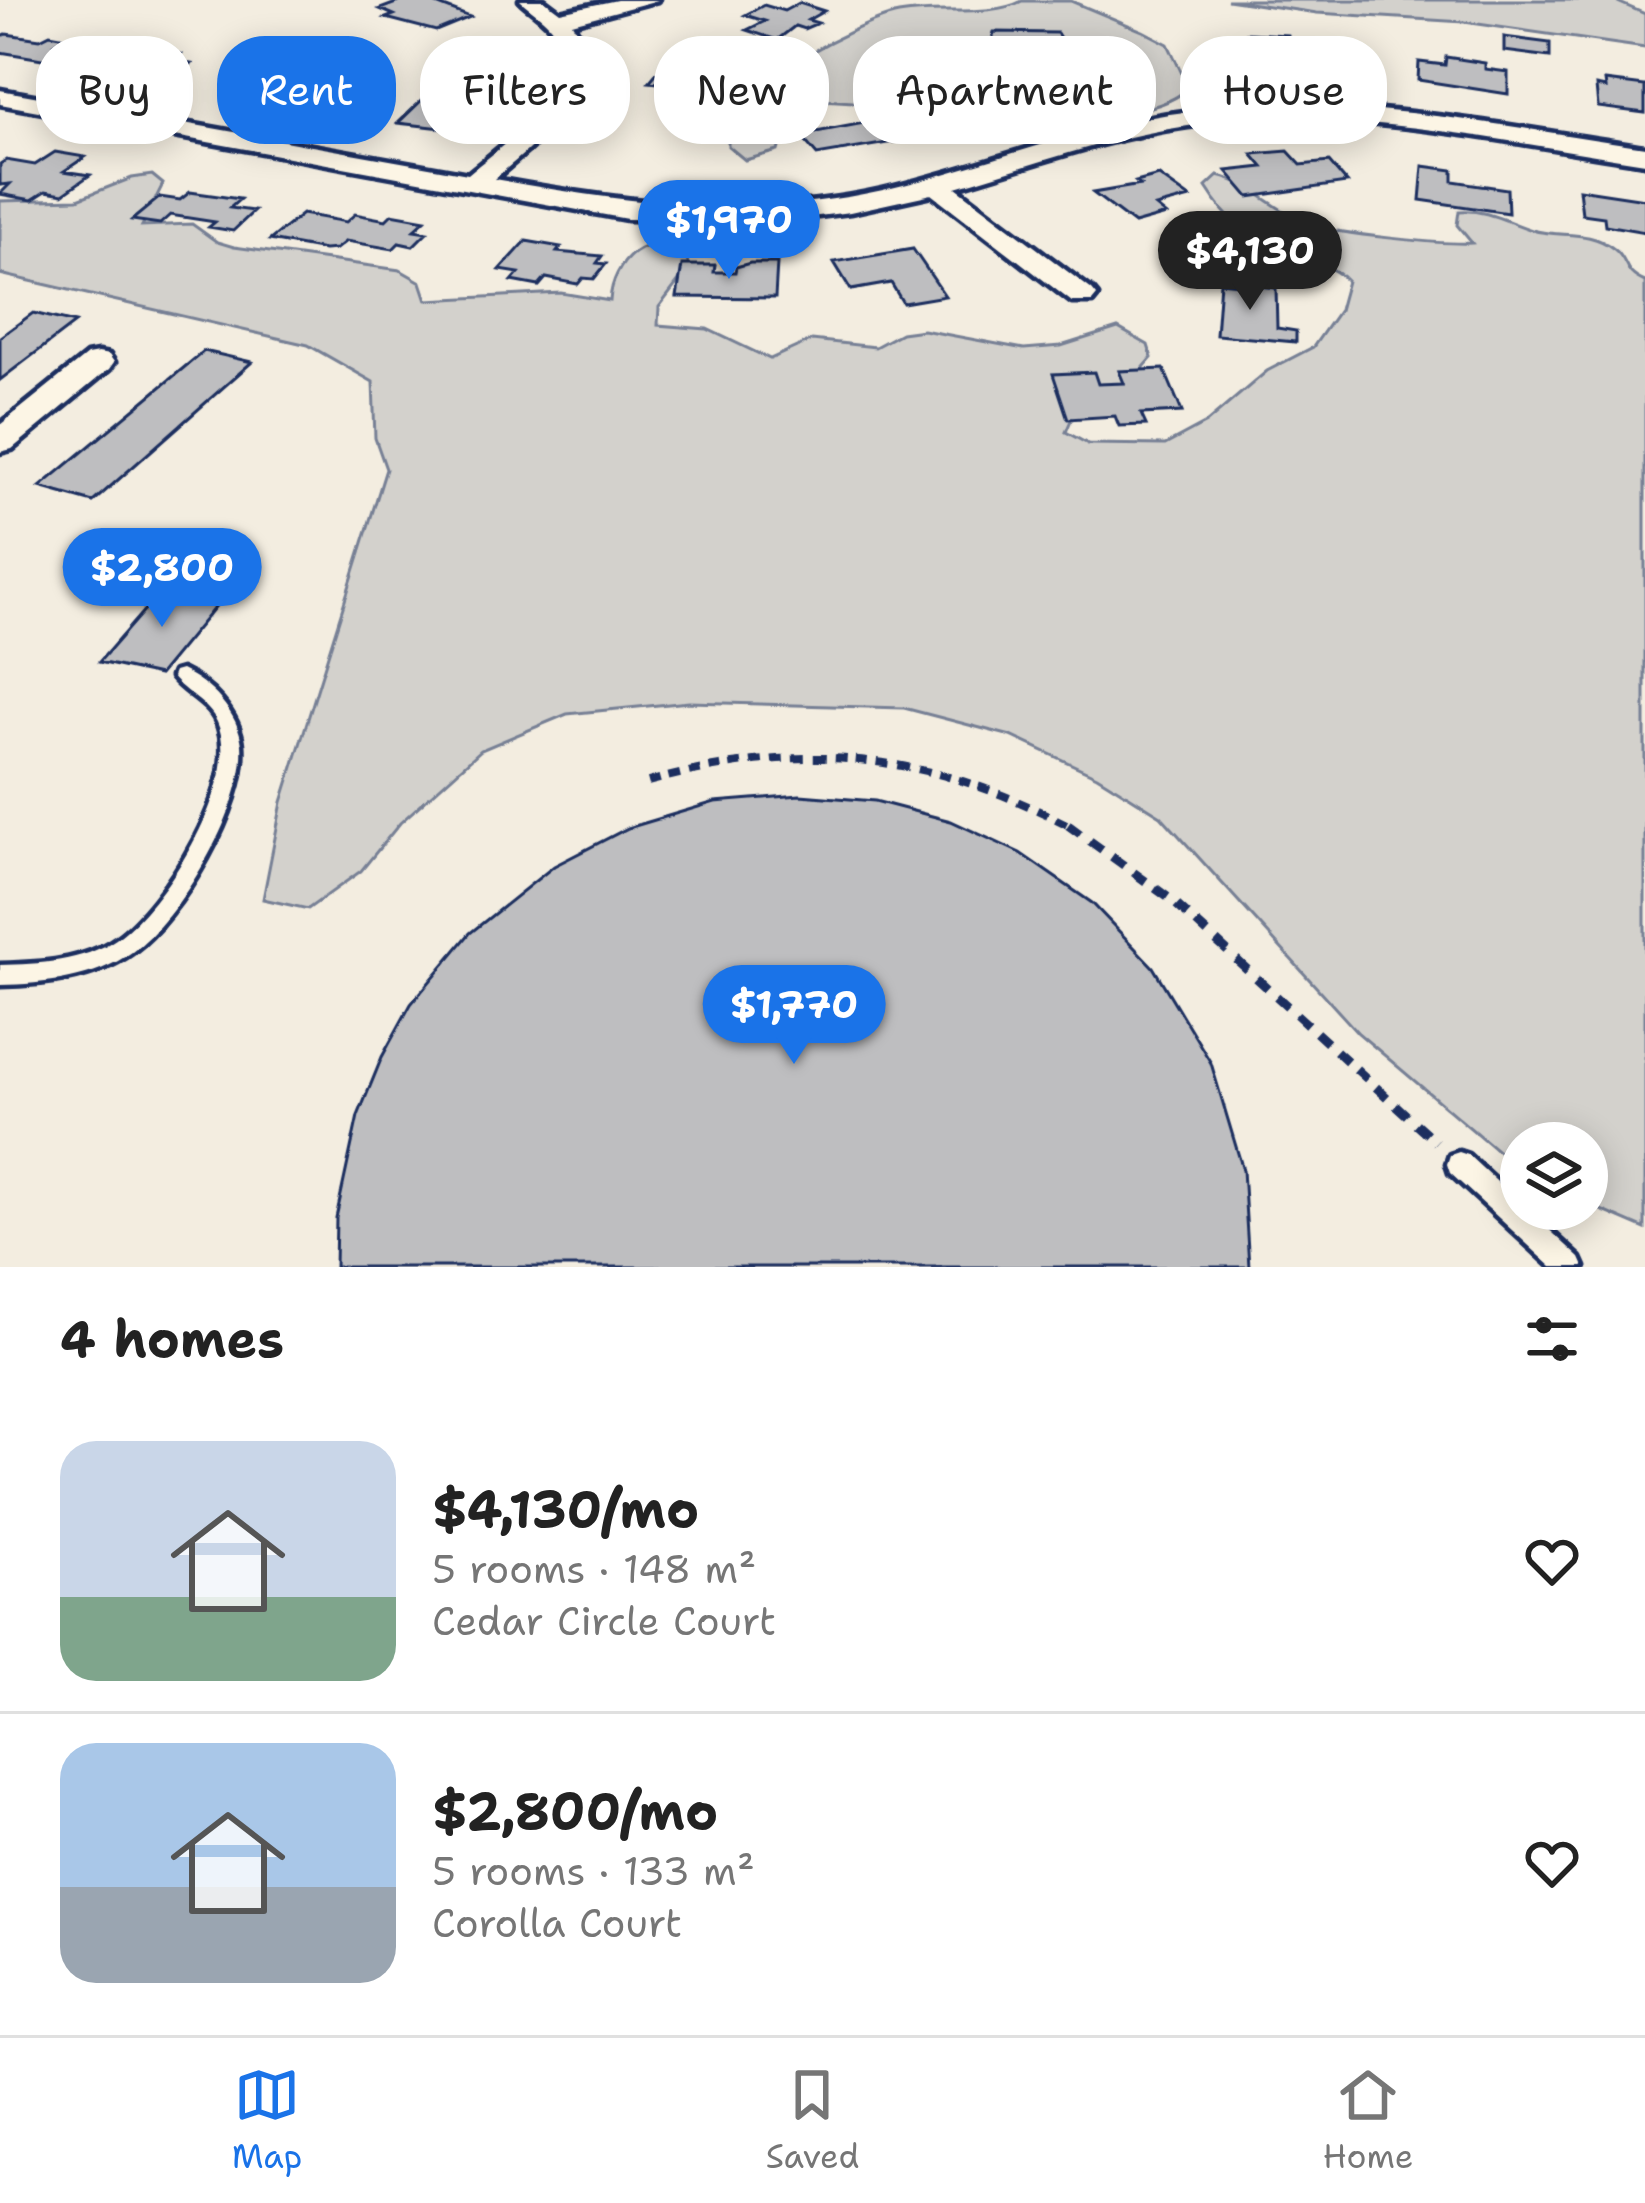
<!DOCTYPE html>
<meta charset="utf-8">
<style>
:root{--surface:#fff;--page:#f2f2f2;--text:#222;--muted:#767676;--line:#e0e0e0;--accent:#1a73e8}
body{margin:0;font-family:"Shantell Sans",sans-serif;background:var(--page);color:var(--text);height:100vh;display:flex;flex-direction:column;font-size:45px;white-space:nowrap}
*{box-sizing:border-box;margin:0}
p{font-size:39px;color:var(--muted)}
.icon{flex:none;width:66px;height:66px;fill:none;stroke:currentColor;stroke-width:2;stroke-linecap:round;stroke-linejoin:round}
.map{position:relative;height:1267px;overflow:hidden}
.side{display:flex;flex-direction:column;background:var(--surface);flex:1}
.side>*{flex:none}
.top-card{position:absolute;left:36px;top:36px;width:1575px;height:108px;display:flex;gap:24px}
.controls{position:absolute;left:1500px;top:1122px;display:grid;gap:24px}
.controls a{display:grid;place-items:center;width:108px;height:108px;border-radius:50%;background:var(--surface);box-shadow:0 6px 30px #0003;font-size:60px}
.price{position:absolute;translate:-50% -102px;padding:0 27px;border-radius:42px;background:var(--accent);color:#fff;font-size:39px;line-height:78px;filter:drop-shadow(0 3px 6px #0008)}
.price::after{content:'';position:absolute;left:50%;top:72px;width:36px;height:27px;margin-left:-18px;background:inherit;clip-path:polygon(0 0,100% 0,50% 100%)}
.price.active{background:#222;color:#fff}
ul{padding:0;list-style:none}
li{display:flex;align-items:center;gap:36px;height:300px;padding:0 60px}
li+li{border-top:3px solid var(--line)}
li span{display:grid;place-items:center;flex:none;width:336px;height:240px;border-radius:36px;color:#555}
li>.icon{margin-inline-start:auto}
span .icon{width:144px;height:144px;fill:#fffc;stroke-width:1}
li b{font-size:51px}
h2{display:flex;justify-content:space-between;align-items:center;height:144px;padding:0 60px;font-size:51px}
.chip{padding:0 42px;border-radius:48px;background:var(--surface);box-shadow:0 6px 30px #0003;font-size:42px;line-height:108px}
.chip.active{background:var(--accent);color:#fff}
.tab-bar{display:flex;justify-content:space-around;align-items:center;height:168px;border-top:3px solid var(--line);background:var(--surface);font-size:33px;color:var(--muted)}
.tab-bar a{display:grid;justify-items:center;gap:6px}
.tab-bar .active{color:var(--accent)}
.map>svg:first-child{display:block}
</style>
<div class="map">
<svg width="1645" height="1267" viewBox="0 0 1645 1267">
<rect width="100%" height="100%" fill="#f3ede0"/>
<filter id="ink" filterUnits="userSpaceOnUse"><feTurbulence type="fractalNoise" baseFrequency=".00833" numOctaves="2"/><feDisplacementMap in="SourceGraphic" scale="24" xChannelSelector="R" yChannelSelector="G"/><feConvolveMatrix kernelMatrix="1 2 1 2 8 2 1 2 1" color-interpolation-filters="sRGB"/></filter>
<g filter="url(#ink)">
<path fill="#d3d1cc" stroke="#778095" stroke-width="3" d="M1227,0H1613L1645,14V48L1464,22L1317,13Z
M1022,1H1071L1143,31L1168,44L1189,88C1151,120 1087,115 1042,102L1035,90L1043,69L1075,58L1079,43L1033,38L968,45L912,72L921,95C876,114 839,93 793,103L778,151L745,160L728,146C728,138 728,126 730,118C743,84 858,23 894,15C934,6 990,18 1022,1Z
M152,175L163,184L142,226L192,224L217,242L234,247L400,270L421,282L427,300L561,293L610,301C612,262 648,226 686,255L689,268L659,307L658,325L707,329L770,359L812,340L875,347L901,333L923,330L1024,349L1061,346L1118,328L1148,345L1152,358L1132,381L1080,399L1066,432L1088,444L1165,445L1206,423L1267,371L1313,347L1339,310L1347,281C1329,261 1310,265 1286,256C1250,242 1226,219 1206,187L1218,176C1254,184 1276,212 1311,225C1336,234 1446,245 1472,243L1457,225L1459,211C1486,209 1507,222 1532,230C1560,238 1589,229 1614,249C1630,261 1621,272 1645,282V1229L1587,1204V1143H1521V1171L1358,1033L1161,816L1097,776L1011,736L904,708L689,702L567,714L481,750L400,823L361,871L308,909L263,899L282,802L386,469L375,438L373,382L308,345L0,274V201L78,199L132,178Z"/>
<path fill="#bebec0" stroke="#1b2f5e" stroke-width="3" d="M404,0H426L470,17L436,31L386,18L394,15L380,9Z
M799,3L824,11L808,20L818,23L804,29L795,26L777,40L747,30L765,21L745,15L764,5L784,11Z
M994,32L1057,33L1063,43L1061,49L1034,51H990Z
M1246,33L1288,35L1291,50L1345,54L1350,73L1251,66Z
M6,34L40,39L50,34L66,37L56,43L73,46L48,60L0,52V37Z
M1504,37L1550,43V57L1504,51Z
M159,50L180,54L170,60L191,64L162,82L104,72L134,54L149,56Z
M1446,57L1485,63V69L1508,72V94L1418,80L1419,62L1445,65Z
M668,59L745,69L728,92L696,88L702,80L683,78L677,85L649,82Z
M259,75L321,86L299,102L230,94Z
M447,76L491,81L467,99L454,113H461L442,128L398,123Z
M1605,81L1645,86V113L1598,107L1596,86L1606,88Z
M971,92L982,99L1007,93L1033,111L998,117L1004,121L971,130L938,101Z
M896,117L917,138L817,155L800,135Z
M1288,151L1301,165L1329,162L1347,183L1249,197L1227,171L1263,167L1252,154Z
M55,152L85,157L64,171L90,175L63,194L46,191L32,200L0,194L10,184L0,185V164L6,160L35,165Z
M1423,166L1453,170V181L1507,189L1508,213L1420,200Z
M1159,176L1190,198L1156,207L1166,215L1134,224L1093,193L1140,185L1136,182Z
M1579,189L1645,199V232L1605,225L1604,217L1582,214Z
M190,192L240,199L230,208L254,211L233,231L209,227L215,222L170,215L160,224L132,220L160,197L180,200Z
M302,214L346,222L355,214L386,220L392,214L425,220L414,230L427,232L413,246L399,243L393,249L346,241L336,249L324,250L270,240Z
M526,241L561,247L557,252L602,256L597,263L606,264L594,279L583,278L578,284L546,278L539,286L512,281L519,273L500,270Z
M913,249L945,296L903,303L891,283L851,290L834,262Z
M750,263H777L775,298L677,297L682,265H715L714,272H735L736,267Z
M1220,282L1276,288L1277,328L1296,331V342L1216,335Z
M33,313L75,323L0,380V337Z
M204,351L252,362L93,502L40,487Z
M1164,369L1182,412L1141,414L1146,425L1119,426L1115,416L1068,419L1053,374L1094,372L1098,384L1124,383L1119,371Z
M167,584L224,596L159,675L99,662Z
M800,795L875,801L951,821L1020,853L1092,903L1153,967L1211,1063L1243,1170L1249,1267H335L336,1218L358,1116L382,1057L411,1004L470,933L554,866L628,828L715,802Z"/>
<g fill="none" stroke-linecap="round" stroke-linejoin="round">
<g stroke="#1b2f5e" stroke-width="9">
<path id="service" d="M181,670C210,683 239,713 242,745C247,805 180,918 132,952C95,979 45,984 0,985V965C39,964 83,962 116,939C163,907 244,781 217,722C209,703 184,693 172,677L174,672Z
M1459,1152L1468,1155L1521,1204V1209H1527L1580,1258L1584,1267H1552L1450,1173L1447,1164L1450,1155Z"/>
</g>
<g stroke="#1b2f5e" stroke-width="9">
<path id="minor" d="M520,0H544L560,12L617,0H658L572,23C576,30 583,40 585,49C595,100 528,150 494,179C627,203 749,220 883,190C987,166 1086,123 1192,111C1344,93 1496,125 1645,147V163C1495,140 1340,105 1188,126C1108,137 1033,165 956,187L1092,290L1097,296L1092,302H1072L932,194L850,212L787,220L627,219L0,104V90L468,174C504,144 587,87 554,32C547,19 531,11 520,0Z
M98,353L109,355L114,362L109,369L12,449L0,452V425L87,355Z"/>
</g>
<path stroke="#1b2f5e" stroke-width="8" stroke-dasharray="12 9" stroke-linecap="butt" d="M648,782C805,739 930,753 1074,828"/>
<path stroke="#1b2f5e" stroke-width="9" stroke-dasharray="15 12" stroke-linecap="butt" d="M1068,825L1169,898L1436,1142"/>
<use href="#service" fill="#fcf5e5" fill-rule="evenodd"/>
<use href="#minor" fill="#fcf5e5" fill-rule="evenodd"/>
</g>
</g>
</svg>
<div class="controls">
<a><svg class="icon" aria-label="layers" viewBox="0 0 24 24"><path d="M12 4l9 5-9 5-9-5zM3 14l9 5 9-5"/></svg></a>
</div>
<b class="price" style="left:729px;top:282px">$1,970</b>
<b class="price active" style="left:1250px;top:313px">$4,130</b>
<b class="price" style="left:162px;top:630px">$2,800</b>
<b class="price" style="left:794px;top:1067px">$1,770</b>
<div class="top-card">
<a class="chip">Buy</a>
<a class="chip active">Rent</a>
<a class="chip">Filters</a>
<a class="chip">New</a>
<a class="chip">Apartment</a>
<a class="chip">House</a>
</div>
</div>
<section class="side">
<h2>4 homes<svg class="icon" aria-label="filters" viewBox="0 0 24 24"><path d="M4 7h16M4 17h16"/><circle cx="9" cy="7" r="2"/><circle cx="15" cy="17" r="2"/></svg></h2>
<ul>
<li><span style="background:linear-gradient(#c9d6e8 65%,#7fa58c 0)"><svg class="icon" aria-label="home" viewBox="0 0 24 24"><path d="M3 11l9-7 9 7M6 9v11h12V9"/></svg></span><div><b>$4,130/mo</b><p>5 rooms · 148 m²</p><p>Cedar Circle Court</p></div><svg class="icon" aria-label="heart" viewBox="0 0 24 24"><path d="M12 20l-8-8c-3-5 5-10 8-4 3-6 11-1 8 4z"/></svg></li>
<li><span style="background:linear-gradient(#a9c7e8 60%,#9aa5b1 0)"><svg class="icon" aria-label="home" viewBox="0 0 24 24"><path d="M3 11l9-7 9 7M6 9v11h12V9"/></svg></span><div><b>$2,800/mo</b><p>5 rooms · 133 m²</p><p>Corolla Court</p></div><svg class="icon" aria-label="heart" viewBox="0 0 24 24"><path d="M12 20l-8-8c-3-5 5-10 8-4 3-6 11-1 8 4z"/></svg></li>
</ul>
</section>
<nav class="tab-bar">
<a class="active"><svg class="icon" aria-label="map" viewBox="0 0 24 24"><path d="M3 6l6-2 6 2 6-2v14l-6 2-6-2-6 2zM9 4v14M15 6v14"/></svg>Map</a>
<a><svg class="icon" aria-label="saved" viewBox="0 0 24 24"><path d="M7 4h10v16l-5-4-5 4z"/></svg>Saved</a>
<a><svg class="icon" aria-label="home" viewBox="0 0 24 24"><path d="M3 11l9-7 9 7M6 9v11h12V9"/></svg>Home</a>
</nav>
